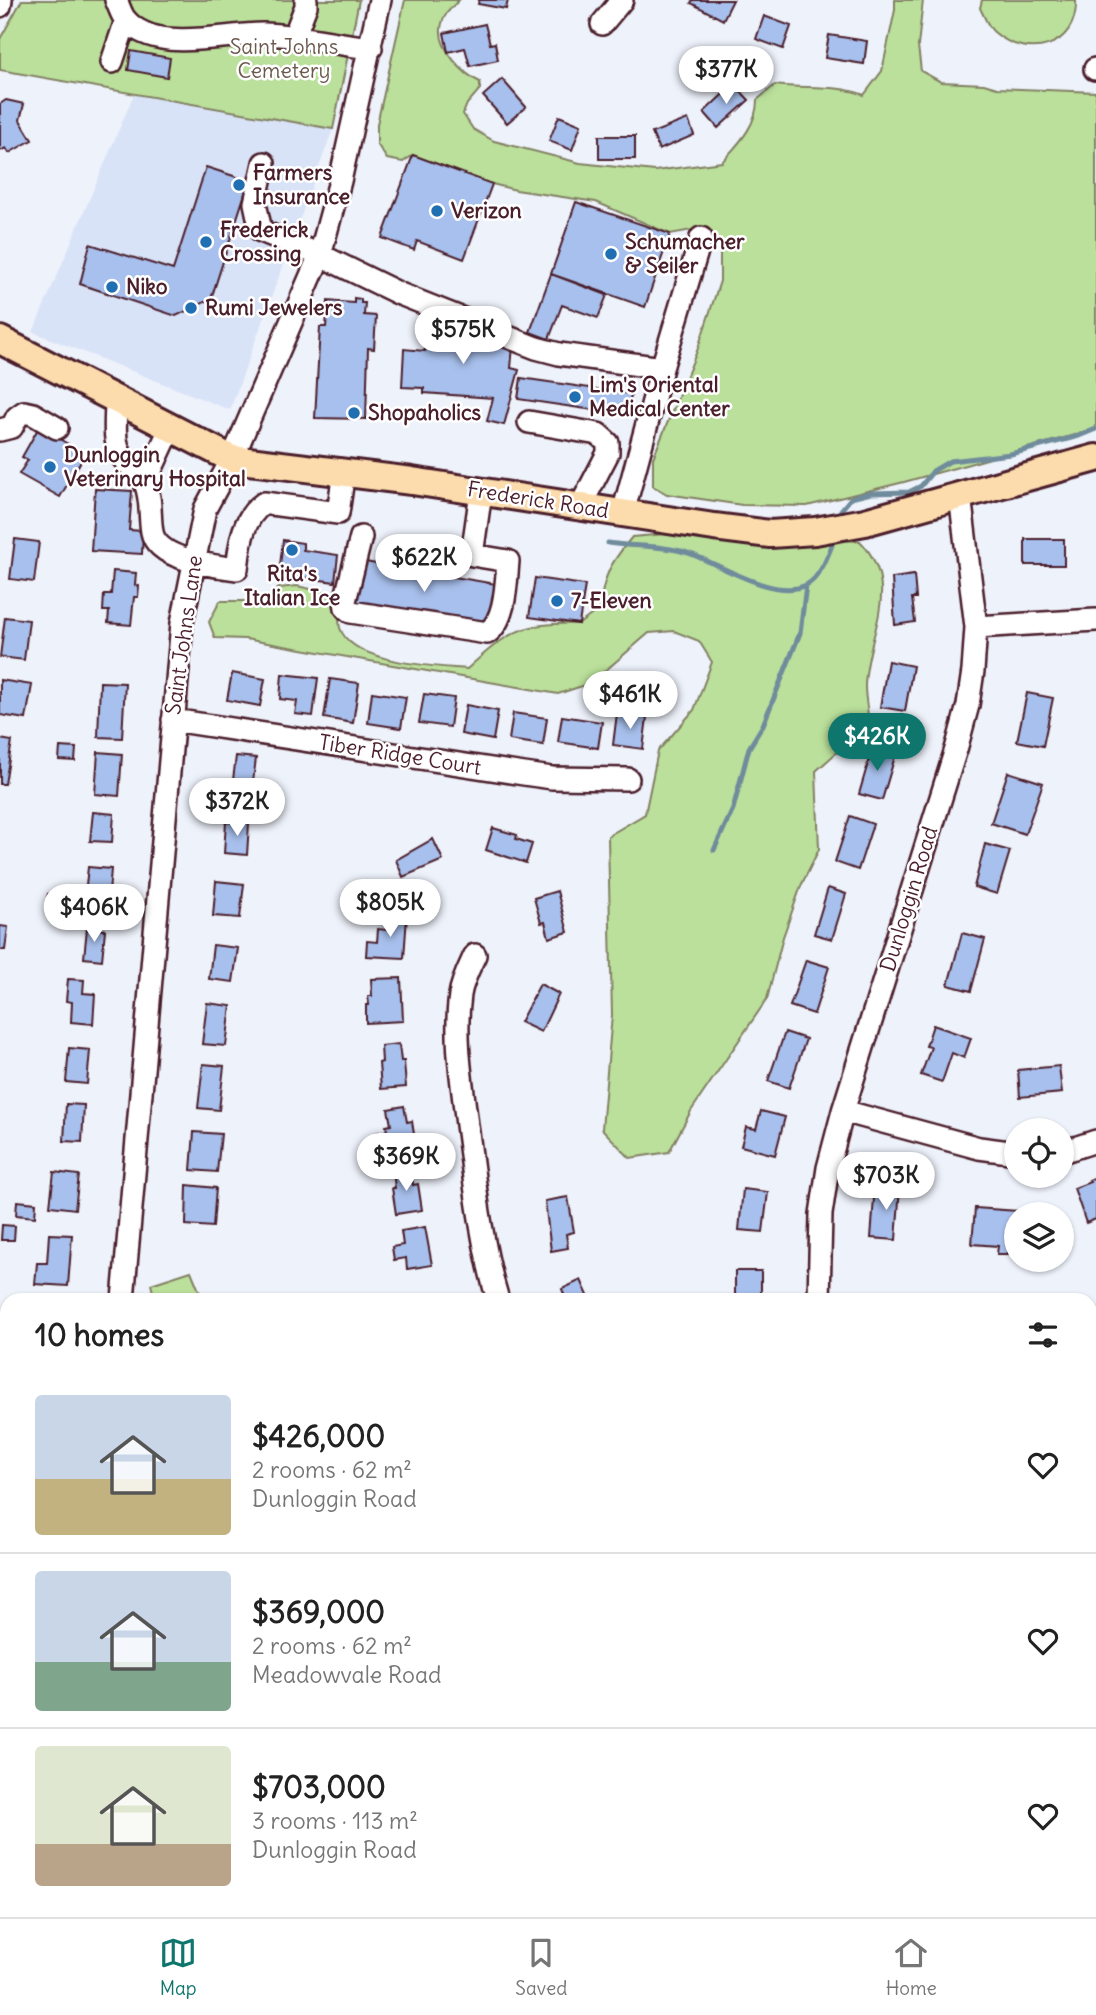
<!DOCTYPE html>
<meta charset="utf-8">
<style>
:root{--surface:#fff;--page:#f6f6f6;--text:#222;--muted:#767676;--line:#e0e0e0;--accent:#0f766e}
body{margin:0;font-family:Delius,sans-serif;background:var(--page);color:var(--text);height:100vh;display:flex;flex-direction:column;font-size:26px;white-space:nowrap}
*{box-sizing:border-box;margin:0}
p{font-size:23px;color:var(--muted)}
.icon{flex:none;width:38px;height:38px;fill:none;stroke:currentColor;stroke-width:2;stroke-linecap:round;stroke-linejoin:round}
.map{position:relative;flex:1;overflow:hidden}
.side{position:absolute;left:0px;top:1293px;width:1097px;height:625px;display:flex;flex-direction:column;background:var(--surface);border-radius:21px 21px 0 0;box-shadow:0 2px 5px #0004}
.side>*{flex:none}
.buttons{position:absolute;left:1004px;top:1118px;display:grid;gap:14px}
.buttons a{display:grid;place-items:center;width:70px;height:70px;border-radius:50%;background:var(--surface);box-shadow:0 2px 5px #0004;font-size:35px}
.price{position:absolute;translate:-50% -60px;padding:0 16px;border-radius:24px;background:#fff;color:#222;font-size:23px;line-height:46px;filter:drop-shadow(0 2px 4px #0008)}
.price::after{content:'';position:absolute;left:50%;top:42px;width:21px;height:16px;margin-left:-10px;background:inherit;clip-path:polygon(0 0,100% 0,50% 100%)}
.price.on{background:var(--accent);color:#fff}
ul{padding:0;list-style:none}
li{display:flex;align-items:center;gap:21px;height:175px;padding:0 35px}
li+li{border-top:2px solid var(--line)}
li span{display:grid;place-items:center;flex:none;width:196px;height:140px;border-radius:7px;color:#555}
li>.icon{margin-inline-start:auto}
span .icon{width:84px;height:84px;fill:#fffc;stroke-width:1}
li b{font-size:30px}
h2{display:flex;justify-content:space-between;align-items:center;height:84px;padding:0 35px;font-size:30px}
.tab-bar{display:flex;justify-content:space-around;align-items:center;height:98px;border-top:2px solid var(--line);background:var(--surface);font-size:19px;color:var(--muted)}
.tab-bar a{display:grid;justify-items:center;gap:4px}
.tab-bar .on{color:var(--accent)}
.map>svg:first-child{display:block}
</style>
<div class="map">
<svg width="1096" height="1917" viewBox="0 0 1096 1917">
<rect width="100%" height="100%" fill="#eef2fb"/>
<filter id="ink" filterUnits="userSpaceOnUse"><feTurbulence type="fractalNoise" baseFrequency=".0143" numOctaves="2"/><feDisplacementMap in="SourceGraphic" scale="14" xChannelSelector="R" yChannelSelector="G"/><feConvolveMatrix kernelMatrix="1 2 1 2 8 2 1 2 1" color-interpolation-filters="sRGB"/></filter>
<g filter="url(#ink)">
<path fill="#d9e3f7" d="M134,94L333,129L230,410L33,332Z"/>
<path fill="#bbe09b" stroke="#828063" stroke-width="2" d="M22,0H359L333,129L0,70V39Z
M405,0H459C450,9 442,16 441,29C439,49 463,74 480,82V89L467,104L463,114L473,129L494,141L580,163L655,171L722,162C738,144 757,126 757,100L775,85C805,89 836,84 864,95L882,71L895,10V0H923L918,46L921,71L941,82L984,84L997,88L1096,92V429L904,482L807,506L742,505L667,494L653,486V458L697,351L720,281V253L712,236L692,230L670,234L596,202L516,190L492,184L413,155L403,162L387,159L377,144V124Z
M982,0H1076C1078,48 1027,61 994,32C988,27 984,16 980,8Z
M666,534L860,541C904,587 866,635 865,686C865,702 870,718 869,734L858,745L836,753L816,771L819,849L801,886L783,937L767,999L691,1111L669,1152L630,1158L602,1129L612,1015L608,836L645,814L658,751L694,710L712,662L699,641L674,631L649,633L591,683L558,694L245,639L215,638L209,622L220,601H262L279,588L297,586L324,592L339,600C340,608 338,620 340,628C352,664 436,666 467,669C508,632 521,622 579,624L599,609C605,573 609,565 632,537Z
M191,1271L203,1300H155L151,1284Z
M1090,1583L1096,1584V1707L1090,1716Z"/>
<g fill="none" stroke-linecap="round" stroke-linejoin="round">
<path stroke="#6f8c9c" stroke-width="5" d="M841,510L851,498L871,493L909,492L921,486L933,471L950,461L1011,454L1079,436L1096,429
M608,543C634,547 664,545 688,553C718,563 775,601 806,585C819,579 827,558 832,545
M714,850L733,809L749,748L763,725L800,633L806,585
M1090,1641L1096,1634"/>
</g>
<path fill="#a8c0ed" stroke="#4a1f2b" stroke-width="2" d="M479,0H508L506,9L478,4Z
M693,0H733L723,20L691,3Z
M764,16L791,26L783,49L756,39Z
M485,24L490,44L495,43L498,60L470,66L465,48L448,52L444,33Z
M829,35L867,41L864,64L825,58Z
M131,51L170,58L167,77L128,70Z
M502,79L526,107L507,123L483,96Z
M734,84L749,100L718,128L704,112Z
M6,100L24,104L20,120L32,140L9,153L6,148L0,151V104Z
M559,116L581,125L572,150L549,141Z
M688,119L694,135L659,150L652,133Z
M599,136H635V159H599Z
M413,155L492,184L464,259L417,241L414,250L382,238Z
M206,167L249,181L211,299L176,316L80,284L90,244L173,270Z
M576,202L670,234L645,307L551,274Z
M551,274L607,295L598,318L562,305L549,339L530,332Z
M354,298L361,299V303H365L364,315L376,316L374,349L368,348L366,419L315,418L320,327H326L328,301L354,303Z
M430,313L513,346L511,368L519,370L504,425L487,421L493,398L424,393V388L402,387L404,349L425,351Z
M521,378L631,394L628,415L518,399Z
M39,427L85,454L60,497L19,474L28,460L22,457Z
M95,489L132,491L129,530L143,531L142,554L91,551Z
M15,539L39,542L34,582L10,579Z
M1025,539H1064V565H1025Z
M283,540L303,543V550L338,555L335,582L279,574Z
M359,561L496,584L489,627L352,605Z
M113,571L136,573L135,585L139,586L138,597H134L131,625L108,623L109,611H103L104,594H111Z
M914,575L916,598H912L915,622L895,625L892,578Z
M535,578L585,585L579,624L529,617Z
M5,617L29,620L24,660L0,657Z
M888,661L913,666L905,711L880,707Z
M232,673L265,679L260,706L227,700Z
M282,674L318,678L313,716L295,714L297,701L280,699Z
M330,679L359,683L353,723L324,718Z
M0,680L32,685L26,719L0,715Z
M100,682L125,683L122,738L98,737Z
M372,692L406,697L401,728L368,723Z
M1027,693L1053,698L1043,746L1017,741Z
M424,694L454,698L450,727L419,723Z
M466,705L498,711L493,740L461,734Z
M513,713L547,718L543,745L509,740Z
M617,713L647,717L643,749L613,745Z
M562,716L602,722L598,748L558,742Z
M0,739L12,741L5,784H0Z
M873,746L896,753L882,800L859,794Z
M60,747L76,748L75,761L59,760Z
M98,752L122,754L119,796L95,794Z
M236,756L256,758L251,798L231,796Z
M1008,772L1043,783L1025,834L991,823Z
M93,812L114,814L112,842L90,841Z
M850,816L873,824L858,870L835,862Z
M226,822L249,823L247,855L224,853Z
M493,828L517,835L516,839L532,844L526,863L486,850Z
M433,839L443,860L403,877L396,860Z
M985,844L1010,851L997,894L974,887Z
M88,867L111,869L108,905L84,903Z
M216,881L244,884L240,918L213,916Z
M828,888L846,894L832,939L814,934Z
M557,891L568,932L549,938L545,922L541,923L534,898Z
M48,894L57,896L55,910L46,908Z
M389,914L407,916L404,958L366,956L367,941L377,942L378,929L387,930Z
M0,926L8,927L5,950H0Z
M87,928L105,930L102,960L84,958Z
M962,933L985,939L971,991L948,985Z
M213,945L238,948L233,982L209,979Z
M806,960L829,967L814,1014L790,1006Z
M401,978L403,1021L366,1023V1005H369L368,996H372L371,979Z
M68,979L84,980L83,993L95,994L93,1024L71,1022L72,1002L66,1001Z
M540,984L559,994L541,1032L520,1022Z
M207,1003L231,1006L226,1046L202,1044Z
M933,1025L971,1038L964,1058L952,1053L942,1082L921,1075L931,1047L926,1046Z
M785,1032L806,1039L789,1088L768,1081Z
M399,1044L401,1061H404L406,1087L381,1089L379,1063L382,1062L381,1046Z
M69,1048L90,1050L87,1084L66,1082Z
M203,1064L224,1066L219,1110L198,1108Z
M1059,1066L1062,1093L1020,1097L1018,1070Z
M66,1104L84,1105L82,1142L64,1141Z
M404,1106L407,1122L412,1121L416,1148L391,1152V1149L380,1151L376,1133L387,1131L386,1126L391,1125L388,1109Z
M761,1111L785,1117L775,1155L741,1146L746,1127L756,1129Z
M194,1132L221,1134L217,1172L191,1170Z
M411,1168L413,1185L418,1184L422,1210L396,1214L392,1188H395L393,1171Z
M54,1172L79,1175L75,1209L50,1206Z
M1096,1177V1219L1086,1223L1074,1188L1090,1182L1089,1180Z
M187,1185L216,1188L213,1227L186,1225Z
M875,1185L900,1187L896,1240L871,1238Z
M743,1189L768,1192L763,1232L739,1230Z
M568,1197L574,1232L566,1234L568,1248L551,1251L545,1201Z
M17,1201L36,1203L35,1217L16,1215Z
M975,1208L1018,1211L1016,1237H1011L1008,1254H997L998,1246L972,1244Z
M2,1225L15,1226L14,1240H1Z
M425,1227L432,1265L407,1269L406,1258L394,1260L392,1247L403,1245L401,1231Z
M49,1234L72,1235L68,1286L35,1284L37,1263H47Z
M735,1271H761V1300H735Z
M581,1280L590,1300H566L562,1289Z
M199,1911H233L241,1917H201L196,1914Z
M416,1911H440L442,1917H418Z
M526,1911H557L555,1917H523Z
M684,1911H715L713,1917H682Z"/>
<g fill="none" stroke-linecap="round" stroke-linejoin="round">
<g stroke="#4a1f2b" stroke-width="26">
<path id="minor" d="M116,0C119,6 121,14 125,19C155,55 225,33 264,34C300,35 335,44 371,48
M0,6L1,0
M602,24L622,0
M294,37L306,6V0
M112,62L126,20
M1095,69H1096
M264,163L255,203L261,231L320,255L400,294L536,348L559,354L662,368
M116,401C116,422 111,447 127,463C134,470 141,474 145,483C152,499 149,515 152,532C157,560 214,566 237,569C240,544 242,518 264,503L338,513L344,472
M529,422L598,434L608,443V453L580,507
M0,430L12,427L17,417L24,412L33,414L57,428
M145,483L170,429
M623,513L662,368L701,238
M361,537L345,601L346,608L351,612L487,633C506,620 506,583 508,561L472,555L481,492
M976,627L1096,620
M173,720L524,774L552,778L628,779
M475,955C469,968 462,981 460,995C454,1037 462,1083 467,1125C475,1183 481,1244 498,1300
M843,1111L979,1148L1017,1153
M1062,1152L1096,1141
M123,1300L182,623L205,509L232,459L320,255L340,181L380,0
M819,1300L821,1214L828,1168L843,1111L957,746L968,705L973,671L976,627L960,495
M1090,1355L1096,1352
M0,1899L7,1897
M339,1911L342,1917
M615,1917L617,1911"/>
</g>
<g stroke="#4a1f2b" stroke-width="32">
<path id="major" d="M0,340L232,459L412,481L714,527L770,534L815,531L865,522L1096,458"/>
</g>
<use href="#minor" stroke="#fff" stroke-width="21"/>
<use href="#major" stroke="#fcdcac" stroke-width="26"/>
</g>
</g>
<g fill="#1f6fb2" stroke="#fff" stroke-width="2.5">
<circle cx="239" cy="185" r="7"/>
<circle cx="437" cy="211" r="7"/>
<circle cx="206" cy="242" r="7"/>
<circle cx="611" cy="254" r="7"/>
<circle cx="112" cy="287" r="7"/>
<circle cx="191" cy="308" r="7"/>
<circle cx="575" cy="397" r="7"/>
<circle cx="354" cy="413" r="7"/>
<circle cx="50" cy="467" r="7"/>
<circle cx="292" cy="550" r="7"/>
<circle cx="557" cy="601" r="7"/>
</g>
<g text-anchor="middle" stroke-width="5" stroke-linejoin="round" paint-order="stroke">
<g font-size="21" fill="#6c594d" stroke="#fff">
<text x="284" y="54">Saint Johns<tspan x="284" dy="24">Cemetery</tspan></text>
</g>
<g font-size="21" font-weight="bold" fill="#4a1f2b" stroke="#fff" text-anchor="start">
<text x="253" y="180">Farmers<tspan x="253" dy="24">Insurance</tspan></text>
<text x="451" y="218">Verizon</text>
<text x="220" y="237">Frederick<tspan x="220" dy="24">Crossing</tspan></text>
<text x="625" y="249">Schumacher<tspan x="625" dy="24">&amp; Seiler</tspan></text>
<text x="126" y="294">Niko</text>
<text x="205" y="315">Rumi Jewelers</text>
<text x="589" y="392">Lim's Oriental<tspan x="589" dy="24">Medical Center</tspan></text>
<text x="368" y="420">Shopaholics</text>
<text x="64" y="462">Dunloggin<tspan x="64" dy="24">Veterinary Hospital</tspan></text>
<text x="292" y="581" text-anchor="middle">Rita's<tspan x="292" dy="24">Italian Ice</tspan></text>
<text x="571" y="608">7-Eleven</text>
</g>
<g font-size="21" fill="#4a1f2b" stroke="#fff">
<text transform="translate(538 500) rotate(9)" y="7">Frederick Road</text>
<text transform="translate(184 635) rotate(-82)" y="7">Saint Johns Lane</text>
<text transform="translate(400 755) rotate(9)" y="7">Tiber Ridge Court</text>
<text transform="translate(909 899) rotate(-73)" y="7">Dunloggin Road</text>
</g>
</g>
</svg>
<div class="buttons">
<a><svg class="icon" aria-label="locate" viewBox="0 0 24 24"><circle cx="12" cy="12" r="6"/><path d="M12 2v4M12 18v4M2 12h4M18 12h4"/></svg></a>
<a><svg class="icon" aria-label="layers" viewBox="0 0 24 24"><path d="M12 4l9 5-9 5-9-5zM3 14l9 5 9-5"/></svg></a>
</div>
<b class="price" style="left:726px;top:106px">$377K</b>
<b class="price" style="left:463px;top:366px">$575K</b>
<b class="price" style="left:424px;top:594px">$622K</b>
<b class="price" style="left:630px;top:731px">$461K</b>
<b class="price on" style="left:877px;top:773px">$426K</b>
<b class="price" style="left:237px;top:838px">$372K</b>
<b class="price" style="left:390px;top:939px">$805K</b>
<b class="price" style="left:94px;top:944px">$406K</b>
<b class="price" style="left:406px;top:1193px">$369K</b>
<b class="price" style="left:886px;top:1212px">$703K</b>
<section class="side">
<h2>10 homes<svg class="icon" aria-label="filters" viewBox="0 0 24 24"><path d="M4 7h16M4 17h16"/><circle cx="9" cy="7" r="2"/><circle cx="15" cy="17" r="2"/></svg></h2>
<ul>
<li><span style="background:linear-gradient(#c9d6e8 60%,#c2b280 0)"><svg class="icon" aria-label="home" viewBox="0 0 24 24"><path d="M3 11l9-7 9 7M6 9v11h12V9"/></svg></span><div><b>$426,000</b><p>2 rooms · 62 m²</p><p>Dunloggin Road</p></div><svg class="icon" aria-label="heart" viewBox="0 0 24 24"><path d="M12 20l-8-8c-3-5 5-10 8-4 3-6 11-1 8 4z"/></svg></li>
<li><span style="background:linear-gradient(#c9d6e8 65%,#7fa58c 0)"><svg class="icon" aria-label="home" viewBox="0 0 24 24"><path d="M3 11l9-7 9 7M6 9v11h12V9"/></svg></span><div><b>$369,000</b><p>2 rooms · 62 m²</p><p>Meadowvale Road</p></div><svg class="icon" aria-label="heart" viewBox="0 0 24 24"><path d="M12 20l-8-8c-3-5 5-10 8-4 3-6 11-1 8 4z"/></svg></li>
<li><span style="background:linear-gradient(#dfe7d0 70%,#b9a48a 0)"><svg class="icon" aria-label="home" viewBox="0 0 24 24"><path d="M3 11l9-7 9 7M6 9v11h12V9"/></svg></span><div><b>$703,000</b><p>3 rooms · 113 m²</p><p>Dunloggin Road</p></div><svg class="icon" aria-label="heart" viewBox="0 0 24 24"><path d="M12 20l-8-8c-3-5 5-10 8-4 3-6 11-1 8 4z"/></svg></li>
</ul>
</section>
</div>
<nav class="tab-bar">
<a class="on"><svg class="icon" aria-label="map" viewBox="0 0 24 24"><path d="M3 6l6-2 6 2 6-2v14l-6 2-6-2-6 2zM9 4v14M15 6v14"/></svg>Map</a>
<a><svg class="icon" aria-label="saved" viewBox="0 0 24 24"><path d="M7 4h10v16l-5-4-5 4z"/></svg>Saved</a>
<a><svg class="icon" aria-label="home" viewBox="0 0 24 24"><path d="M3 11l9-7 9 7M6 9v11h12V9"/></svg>Home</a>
</nav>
